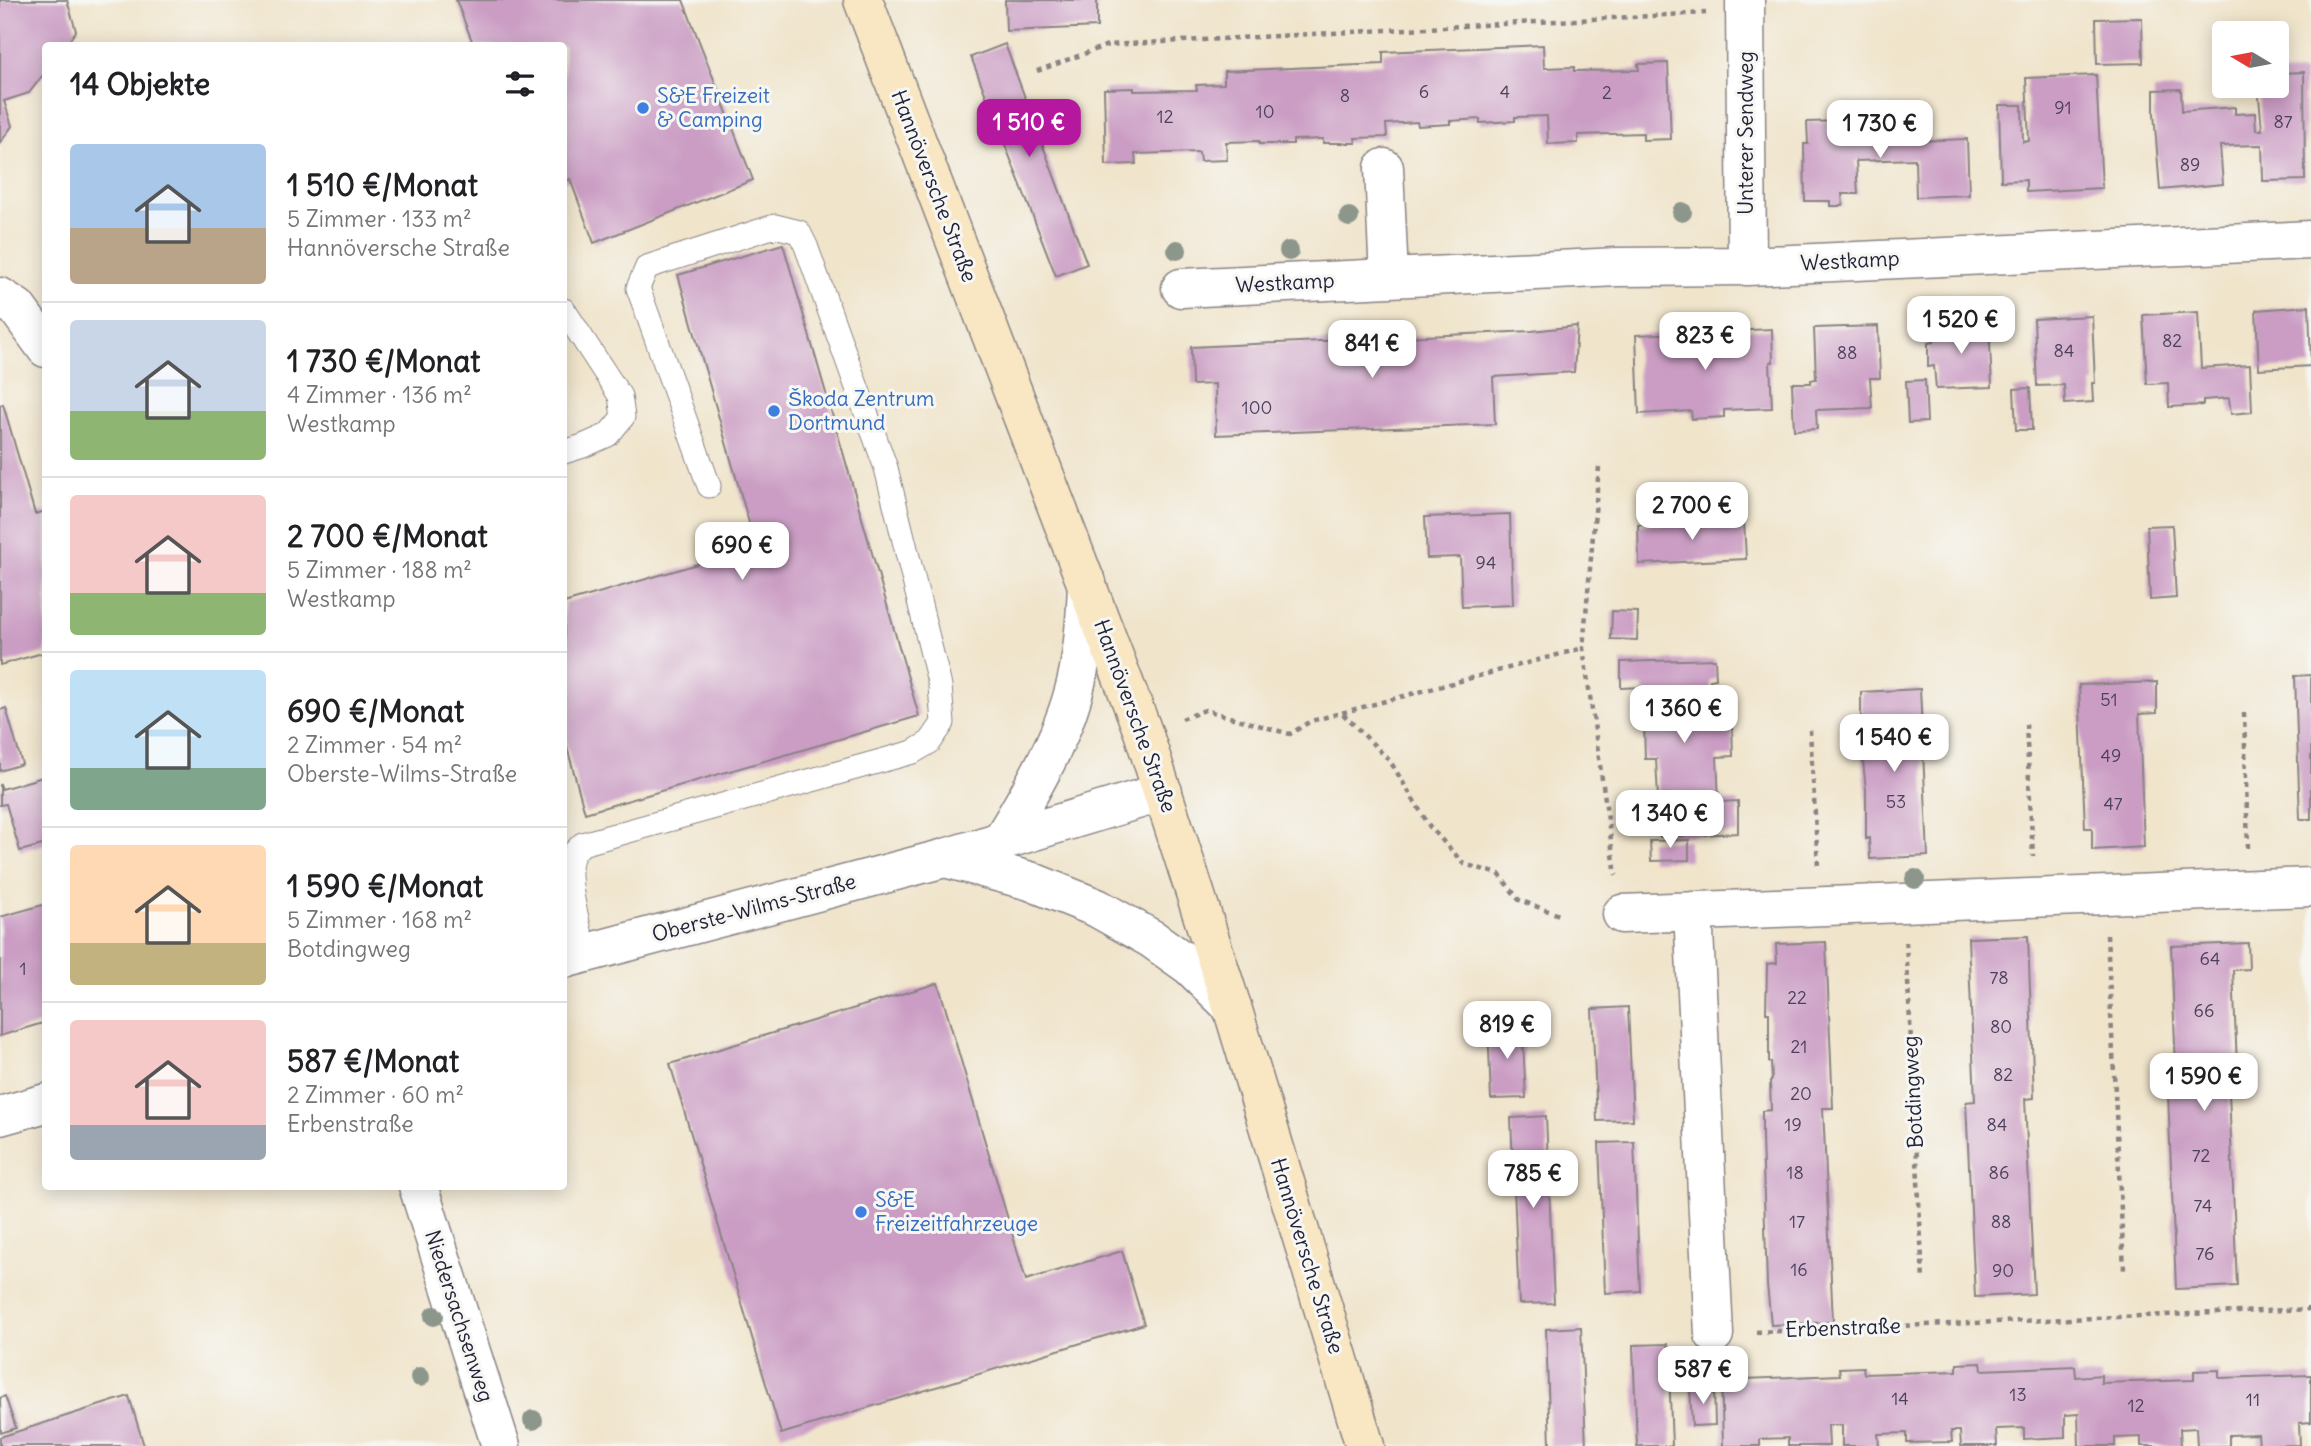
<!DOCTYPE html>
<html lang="de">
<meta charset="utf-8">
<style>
:root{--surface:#fff;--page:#f6f6f6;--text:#202124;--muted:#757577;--line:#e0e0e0;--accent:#b5179e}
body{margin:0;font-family:Delius,sans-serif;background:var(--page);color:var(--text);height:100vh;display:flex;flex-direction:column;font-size:26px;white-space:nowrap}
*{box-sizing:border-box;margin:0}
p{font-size:23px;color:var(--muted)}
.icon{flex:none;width:38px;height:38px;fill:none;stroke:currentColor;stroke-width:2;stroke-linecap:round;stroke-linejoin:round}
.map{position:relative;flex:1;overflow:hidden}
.side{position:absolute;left:42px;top:42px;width:525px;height:1148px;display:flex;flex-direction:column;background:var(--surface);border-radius:7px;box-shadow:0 4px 18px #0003}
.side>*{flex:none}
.needle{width:46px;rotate:280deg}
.buttons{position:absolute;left:2212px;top:21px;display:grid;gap:14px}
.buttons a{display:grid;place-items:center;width:77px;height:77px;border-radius:7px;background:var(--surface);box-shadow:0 4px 18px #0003;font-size:35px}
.price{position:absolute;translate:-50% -60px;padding:0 16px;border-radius:14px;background:#fff;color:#222;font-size:23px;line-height:46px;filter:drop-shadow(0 2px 4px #0008)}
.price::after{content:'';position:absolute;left:50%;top:42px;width:21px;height:16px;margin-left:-10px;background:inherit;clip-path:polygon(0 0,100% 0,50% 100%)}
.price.current{background:var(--accent);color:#fff}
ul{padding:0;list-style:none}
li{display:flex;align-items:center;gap:21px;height:175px;padding:0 28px}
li+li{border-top:2px solid var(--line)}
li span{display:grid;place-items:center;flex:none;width:196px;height:140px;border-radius:7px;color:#555}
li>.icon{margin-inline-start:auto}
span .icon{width:84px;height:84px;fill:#fffc;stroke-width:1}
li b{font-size:30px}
h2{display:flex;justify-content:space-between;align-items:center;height:84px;padding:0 28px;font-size:30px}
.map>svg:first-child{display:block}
</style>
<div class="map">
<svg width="2311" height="1446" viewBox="0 0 2311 1446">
<rect width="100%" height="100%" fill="#f6f6f2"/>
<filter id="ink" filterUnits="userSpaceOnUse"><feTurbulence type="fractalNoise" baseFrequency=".0143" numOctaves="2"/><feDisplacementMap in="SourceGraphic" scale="14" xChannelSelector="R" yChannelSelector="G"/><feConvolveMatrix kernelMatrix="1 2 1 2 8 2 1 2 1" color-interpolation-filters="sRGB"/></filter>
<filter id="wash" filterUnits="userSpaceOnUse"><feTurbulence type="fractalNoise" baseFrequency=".00686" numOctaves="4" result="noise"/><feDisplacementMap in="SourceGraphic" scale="28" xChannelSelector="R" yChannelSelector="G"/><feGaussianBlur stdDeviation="1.57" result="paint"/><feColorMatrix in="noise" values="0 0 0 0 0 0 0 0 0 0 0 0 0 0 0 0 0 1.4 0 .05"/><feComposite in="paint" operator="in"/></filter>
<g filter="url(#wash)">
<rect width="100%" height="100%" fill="#f0e4cb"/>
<g id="blocks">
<path fill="#cb9dc4" d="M0,0H67L76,31L65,46H46V71L29,93L4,101L12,126L0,143Z
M456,0H683L753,180L594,243L570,179L564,182V46H474Z
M1005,0H1097V27L1006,31Z
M2142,18L2143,63L2097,64L2096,19Z
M1005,44L1087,264L1056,276L971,57Z
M1543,45L1544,68L1574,67V71L1639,70L1638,64L1668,63L1671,139L1643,140V133L1578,135V143L1548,144L1547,116L1515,117V121L1480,123V119L1450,121V124L1418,126L1417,122L1386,124L1387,137L1355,138L1356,143H1323V139L1293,140V144H1259V141L1226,142L1227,160L1200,161L1199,152L1135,154L1136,164L1106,165L1104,89L1134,88V91L1197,90L1196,85L1224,84V71L1383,64V52Z
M2304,72L2305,180L2263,181L2262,145L2220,146L2223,184L2160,190L2154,113V90L2181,89L2182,111L2235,107V114L2255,113L2256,130H2262L2258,86H2277V73Z
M2096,75L2102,188L2026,192V180L2001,181L1999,105H2022L2023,142L2029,141L2026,78Z
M1844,121L1845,143L1855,142L1854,126L1917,123V141L1967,139L1969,195L1916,197L1915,159L1856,161L1858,194H1842L1843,206H1830V201H1805L1804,144H1808L1807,122Z
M783,244L919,716L585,813L564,736V603L756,547L678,275Z
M2309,306L2311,366L2259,369L2256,310Z
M2198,312L2201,368L2250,365L2252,412L2231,414L2229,398L2203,400V405L2169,407L2168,383L2147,384L2143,315Z
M2092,316L2095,383H2092L2093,402L2065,404L2064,385L2037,386L2034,319Z
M1989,322L1992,387L1936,389L1934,366L1928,367V343L1934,342L1933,325Z
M1577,326L1574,372L1493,377L1495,424L1216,435L1215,384L1192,385L1191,347L1532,331Z
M1878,326L1880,378H1870L1872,408L1816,410L1817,429L1794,430L1792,383H1811V380L1816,379L1814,328Z
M1772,329L1773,362H1770L1772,408L1724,410V417L1692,419L1691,411L1639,414L1636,335Z
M1925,380L1927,422L1908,423L1906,381Z
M2030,388L2032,430H2016L2014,389Z
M3,404L35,514L46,511V652L0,665V405Z
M1510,514L1513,605L1462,607L1460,557L1427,558L1425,517Z
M1744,521L1746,559L1639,564L1638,525Z
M2172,525L2176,598L2150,600L2147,526Z
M1612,611L1638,612L1637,640L1611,639Z
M1715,659L1716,679L1710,680L1711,725L1732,724L1733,756L1717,757L1719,802L1738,801V833L1660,837L1656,759H1645L1643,687L1621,688V662Z
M2311,675V819H2300L2295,676Z
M2157,682V713L2139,714L2144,847L2092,850V828H2085L2079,685Z
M1920,689L1928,856L1870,859L1869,838L1866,839V790L1861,742V692Z
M6,708L22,764L0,771V710Z
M46,776V844L20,851L6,804L0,805V784L2,789Z
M1689,840V860L1651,861L1650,841Z
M46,904V1022L0,1036V917Z
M2028,936L2034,1098L2025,1099L2034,1294L1975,1297L1966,1102L1975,1101L1968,938Z
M1826,942L1833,1108H1823L1833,1322L1771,1325L1767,1284L1762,1138V1111L1771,1110L1770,1081L1772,1080L1771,1062H1769V1013H1766L1767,964L1777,963L1776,944Z
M2248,943L2249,969L2233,970L2238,1090L2229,1091L2237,1286L2176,1289L2168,1094L2177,1093L2171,946Z
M938,983L1026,1280L1122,1251L1144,1324L781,1434L670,1064Z
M1628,1007L1633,1120L1597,1121L1592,1009Z
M1522,1023L1526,1098L1491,1099L1488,1025Z
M1546,1116L1554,1303L1519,1304L1511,1118Z
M1634,1142L1640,1291L1605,1293L1599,1143Z
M1581,1327L1586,1446H1550L1546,1329Z
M1668,1344L1672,1446H1637L1633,1345Z
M1981,1363L1982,1370L2075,1366L2076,1377L2101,1375V1383L2194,1380V1371L2219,1370V1378L2311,1375V1422L2299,1423L2300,1445L2259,1446L2258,1434L2229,1435V1446H2197L2196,1428L2180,1429L2181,1446H2141V1437L2115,1438V1446H2079L2078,1414L2065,1415V1437L2024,1439V1428L1996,1429L1997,1446H1961L1960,1431H1951L1952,1442L1907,1443V1433L1878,1434L1879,1446H1842V1425H1828L1829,1446H1788V1438L1760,1439V1446H1723L1721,1372L1744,1371V1379L1840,1375L1839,1368L1863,1367L1864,1374L1957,1371V1364Z
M1714,1386L1715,1425L1692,1426L1690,1387Z
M5,1396L16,1428L1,1433L0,1398Z
M129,1396L144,1446H0V1437Z"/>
</g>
</g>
<g filter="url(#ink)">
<use href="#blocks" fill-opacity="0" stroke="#898383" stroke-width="2"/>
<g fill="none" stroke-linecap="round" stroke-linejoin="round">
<g stroke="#898383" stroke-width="25">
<path id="service" d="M564,310L620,396L623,417L608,435L583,446L564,452
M586,953C580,930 562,873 574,853C576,849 580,847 582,844L913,752L930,742L943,723L940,686L886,468L806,246L799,232L775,226L647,267L638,288L709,486"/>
</g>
<g stroke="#898383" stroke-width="41">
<path id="minor" d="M1745,0L1747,266
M1384,168L1389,278
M1181,288L1618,267L1747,266L2311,240
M0,297L17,308L46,348
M1002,840C1032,789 1066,734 1078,674C1084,644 1086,614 1087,583
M945,858L1030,881L1097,908L1152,939L1190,966L1232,1007
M1693,911L1714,1334
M1622,914L2311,887
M564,959L945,858L1163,792
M0,1116L46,1103
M418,1186L501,1446"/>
</g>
<g stroke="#898383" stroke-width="41">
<path id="secondary" d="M863,0L1143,732L1232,1007L1365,1446"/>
</g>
<path stroke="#898383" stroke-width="4.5" stroke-dasharray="5 5" stroke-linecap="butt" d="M1037,71L1108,45L1706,13
M1599,467L1583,648L1616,875
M2244,713L2248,849
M1343,714L1390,761L1430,827L1464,864L1499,874L1519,900L1562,916
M1182,719L1205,710L1290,734L1311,721L1583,648
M2026,724L2033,856
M1810,730L1818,866
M2107,935L2124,1270
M1906,942L1923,1281
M1756,1332L2311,1309"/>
<use href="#service" stroke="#fff" stroke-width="23"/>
<use href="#minor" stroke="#fff" stroke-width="38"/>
<use href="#secondary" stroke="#f9e7c3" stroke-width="38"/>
</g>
<g fill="#8d968b">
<circle cx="1682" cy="212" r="10"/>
<circle cx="1349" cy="217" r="10"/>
<circle cx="1177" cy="250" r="10"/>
<circle cx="1289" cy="251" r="10"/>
<circle cx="1915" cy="879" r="10"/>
<circle cx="434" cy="1316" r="10"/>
<circle cx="420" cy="1377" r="10"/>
<circle cx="533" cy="1420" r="10"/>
</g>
</g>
<g fill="#3f7fe0" stroke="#f6f6f2" stroke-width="2.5">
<circle cx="643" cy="108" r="7"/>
<circle cx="774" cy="411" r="7"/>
<circle cx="861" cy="1212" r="7"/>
</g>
<g text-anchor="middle" stroke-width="6" stroke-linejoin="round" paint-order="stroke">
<g font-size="18" fill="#4c415d">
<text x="1424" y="98">6</text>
<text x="1505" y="98">4</text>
<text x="1607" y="99">2</text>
<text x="1345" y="102">8</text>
<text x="2063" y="114">91</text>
<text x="1265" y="118">10</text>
<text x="1165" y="123">12</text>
<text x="2283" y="128">87</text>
<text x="2190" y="171">89</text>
<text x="2172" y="347">82</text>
<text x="2064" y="357">84</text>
<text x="1847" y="359">88</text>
<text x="1257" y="414">100</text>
<text x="1486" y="569">94</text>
<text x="2109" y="706">51</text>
<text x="2111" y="762">49</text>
<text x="1896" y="808">53</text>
<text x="2113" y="810">47</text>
<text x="2210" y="965">64</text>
<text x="23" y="975">1</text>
<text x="1999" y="984">78</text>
<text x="1797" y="1004">22</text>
<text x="2204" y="1017">66</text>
<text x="2001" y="1033">80</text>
<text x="1799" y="1053">21</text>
<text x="2003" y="1081">82</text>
<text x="1801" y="1100">20</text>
<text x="1793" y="1131">19</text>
<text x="1997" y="1131">84</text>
<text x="2201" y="1162">72</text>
<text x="1795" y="1179">18</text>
<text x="1999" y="1179">86</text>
<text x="2203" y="1212">74</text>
<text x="1797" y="1228">17</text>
<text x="2001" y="1228">88</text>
<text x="2205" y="1260">76</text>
<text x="1799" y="1276">16</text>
<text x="2003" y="1277">90</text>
<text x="2018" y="1401">13</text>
<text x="1900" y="1405">14</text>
<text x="2253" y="1406">11</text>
<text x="2136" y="1412">12</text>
</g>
<g font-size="21" fill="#366cbe" stroke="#f6f6f2" text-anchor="start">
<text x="657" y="103">S&amp;E Freizeit<tspan x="657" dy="24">&amp; Camping</tspan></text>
<text x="788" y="406">Škoda Zentrum<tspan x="788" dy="24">Dortmund</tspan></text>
<text x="875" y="1207">S&amp;E<tspan x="875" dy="24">Freizeitfahrzeuge</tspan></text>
</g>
<g font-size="21" fill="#22223b" stroke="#f6f6f2">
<text transform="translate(1746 133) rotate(-90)" y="7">Unterer Sendweg</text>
<text transform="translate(934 186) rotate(69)" y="7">Hannöversche Straße</text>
<text transform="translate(1850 261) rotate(-3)" y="7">Westkamp</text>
<text transform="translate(1285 283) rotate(-3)" y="7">Westkamp</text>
<text transform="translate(1135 716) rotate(70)" y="7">Hannöversche Straße</text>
<text transform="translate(754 908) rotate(-15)" y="7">Oberste-Wilms-Straße</text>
<text transform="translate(1913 1092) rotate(-93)" y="7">Botdingweg</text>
<text transform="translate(1307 1256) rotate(73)" y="7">Hannöversche Straße</text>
<text transform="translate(459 1316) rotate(72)" y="7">Niedersachsenweg</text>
<text transform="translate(1843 1328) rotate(-2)" y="7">Erbenstraße</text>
</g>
</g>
</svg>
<div class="buttons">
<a><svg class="needle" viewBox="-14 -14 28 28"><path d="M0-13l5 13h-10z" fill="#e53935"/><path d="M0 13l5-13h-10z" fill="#757577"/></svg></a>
</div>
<b class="price current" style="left:1029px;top:159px">1 510 €</b>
<b class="price" style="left:1880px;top:160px">1 730 €</b>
<b class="price" style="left:1961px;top:356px">1 520 €</b>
<b class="price" style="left:1705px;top:372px">823 €</b>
<b class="price" style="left:1372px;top:380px">841 €</b>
<b class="price" style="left:1692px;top:542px">2 700 €</b>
<b class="price" style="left:742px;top:582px">690 €</b>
<b class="price" style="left:1684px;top:745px">1 360 €</b>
<b class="price" style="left:1894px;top:774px">1 540 €</b>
<b class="price" style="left:1670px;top:850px">1 340 €</b>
<b class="price" style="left:1507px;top:1061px">819 €</b>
<b class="price" style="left:2204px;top:1113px">1 590 €</b>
<b class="price" style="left:1533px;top:1210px">785 €</b>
<b class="price" style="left:1703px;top:1406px">587 €</b>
<section class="side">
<h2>14 Objekte<svg class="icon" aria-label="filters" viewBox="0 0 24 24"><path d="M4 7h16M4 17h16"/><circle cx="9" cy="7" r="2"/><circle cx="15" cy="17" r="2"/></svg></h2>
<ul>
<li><span style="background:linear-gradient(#a9c7e8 60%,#b9a48a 0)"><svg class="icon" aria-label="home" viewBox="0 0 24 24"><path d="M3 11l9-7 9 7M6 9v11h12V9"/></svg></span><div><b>1 510 €/Monat</b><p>5 Zimmer · 133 m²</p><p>Hannöversche Straße</p></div></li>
<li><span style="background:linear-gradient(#c9d6e8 65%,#8fb573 0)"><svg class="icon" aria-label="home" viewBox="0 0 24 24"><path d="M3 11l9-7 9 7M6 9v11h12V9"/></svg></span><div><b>1 730 €/Monat</b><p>4 Zimmer · 136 m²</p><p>Westkamp</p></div></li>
<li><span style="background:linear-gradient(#f6c9c9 70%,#8fb573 0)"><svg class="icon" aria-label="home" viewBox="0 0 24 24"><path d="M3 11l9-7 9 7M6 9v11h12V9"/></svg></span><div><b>2 700 €/Monat</b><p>5 Zimmer · 188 m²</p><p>Westkamp</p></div></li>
<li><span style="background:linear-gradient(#bfe0f5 70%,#7fa58c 0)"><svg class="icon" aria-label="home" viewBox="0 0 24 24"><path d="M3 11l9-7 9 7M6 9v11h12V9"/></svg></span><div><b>690 €/Monat</b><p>2 Zimmer · 54 m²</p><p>Oberste-Wilms-Straße</p></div></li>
<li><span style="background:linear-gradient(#ffd9b3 70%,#c2b280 0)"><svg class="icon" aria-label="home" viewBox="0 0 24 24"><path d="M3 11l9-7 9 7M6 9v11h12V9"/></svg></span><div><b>1 590 €/Monat</b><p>5 Zimmer · 168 m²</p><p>Botdingweg</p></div></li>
<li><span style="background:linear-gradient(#f6c9c9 75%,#9aa5b1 0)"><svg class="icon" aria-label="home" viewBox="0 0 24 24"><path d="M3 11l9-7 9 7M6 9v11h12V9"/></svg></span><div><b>587 €/Monat</b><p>2 Zimmer · 60 m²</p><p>Erbenstraße</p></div></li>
</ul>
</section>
</div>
